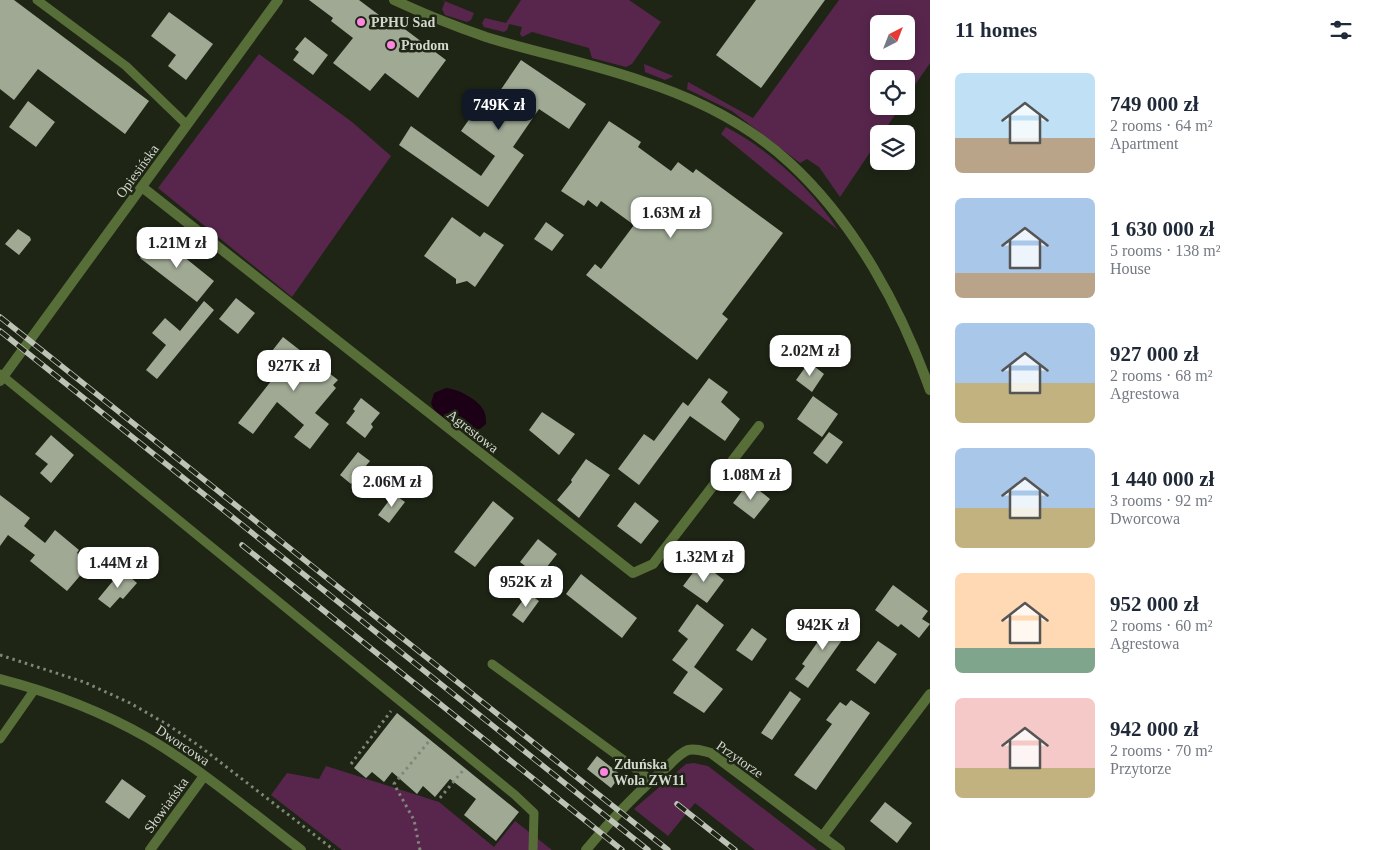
<!DOCTYPE html>
<meta charset="utf-8">
<style>
:root{--surface:#fff;--page:#f6f6f7;--text:#1f2937;--muted:#747a83;--accent:#111827}
body{margin:0;font-family:"Times New Roman",serif;background:var(--page);color:var(--text);height:100vh;display:flex;flex-direction:column;font-size:19px;white-space:nowrap}
*{box-sizing:border-box;margin:0}
p{font-size:16px;color:var(--muted)}
.icon{flex:none;width:28px;height:28px;fill:none;stroke:currentColor;stroke-width:2;stroke-linecap:round;stroke-linejoin:round}
.map{position:relative;flex:1;overflow:hidden}
.drawer{display:flex;flex-direction:column;background:var(--surface);width:450px}
.drawer>*{flex:none}
.needle{width:32px;rotate:42deg}
.tools{position:absolute;left:870px;top:15px;display:grid;gap:10px}
.tools a{display:grid;place-items:center;width:45px;height:45px;border-radius:8px;background:var(--surface);box-shadow:0 2px 12px #0003;font-size:25px}
.price{position:absolute;translate:-50% -42px;padding:0 11px;border-radius:10px;background:#fff;color:#222;font-size:16px;line-height:32px;filter:drop-shadow(0 1px 2px #0008)}
.price::after{content:'';position:absolute;left:50%;top:30px;width:15px;height:11px;margin-left:-8px;background:inherit;clip-path:polygon(0 0,100% 0,50% 100%)}
.price.on{background:var(--accent);color:#fff}
ul{padding:0;list-style:none}
li{display:flex;align-items:center;gap:15px;height:125px;padding:0 25px}
li span{display:grid;place-items:center;flex:none;width:140px;height:100px;border-radius:8px;color:#555}
li>.icon{margin-inline-start:auto}
span .icon{width:60px;height:60px;fill:#fffc;stroke-width:1}
li b{font-size:21px}
h2{display:flex;justify-content:space-between;align-items:center;height:60px;padding:0 25px;font-size:21px}
main{display:flex;flex:1;min-height:0}
.map>svg:first-child{display:block}
</style>
<main>
<div class="map">
<svg width="930" height="850" viewBox="0 0 930 850">
<rect width="100%" height="100%" fill="#1e2515"/>
<path fill="#58264d" fill-rule="evenodd" d="M442,0L474,13L471,20L467,22L445,15L442,9L445,2Z
M521,0H629L661,22L632,64L626,67L592,58L589,48L532,32L522,37L520,34L522,27L509,24L507,30L504,32L484,27L482,23L485,18L506,23Z
M839,0H930V63L906,98V79H879V106H901L882,134H879V139L840,197L819,167L807,159L800,163L732,111L687,89L688,82L753,118ZM879,24H906V51H879Z
M259,54L352,122L391,156L292,297L158,188Z
M644,64L673,76L672,77L665,80L645,72Z
M726,127C771,151 810,187 838,230L721,134Z
M694,763L708,766L817,850H755L695,803L668,836L634,809L686,764Z
M326,766L439,802L494,847L515,821L552,850H342L271,795L287,773L319,779Z"/>
<path fill="#1c0016" d="M446,388C458,389 478,399 484,411C486,415 486,420 486,424C482,427 478,432 472,432C459,434 434,416 431,403L434,393Z"/>
<path fill="#9fa994" d="M0,0H14L149,101L125,134L38,69L14,100L0,89Z
M309,0H359L391,24L394,21L446,60L418,98L385,73L370,91L333,63L353,38L331,21L333,18Z
M756,0H825L761,88L716,55Z
M169,12L213,44L186,80L168,66L176,55L151,36Z
M305,37L328,55L313,75L293,60L299,52L295,49Z
M521,60L586,104L569,129L539,109L513,147L524,155L488,207L399,145L411,126L481,176L495,156L461,131L484,98L491,104Z
M28,101L55,122L36,147L9,127Z
M609,121L641,142L638,147L671,171L678,162L693,173L696,169L783,233L722,314L728,319L697,360L586,275L595,264L601,269L634,225L601,201L597,207L588,200L584,206L561,191Z
M452,217L480,237L484,232L504,245L475,287L467,281L456,284V279L424,256Z
M546,222L564,235L552,251L534,239Z
M18,229L30,237L31,240L19,255L5,244Z
M158,236L214,281L197,302L140,258Z
M236,298L255,313L238,334L219,319Z
M204,301L214,310L157,379L146,370L166,345L152,333L165,318L180,331Z
M283,337L338,380L333,385L336,388L315,413L329,424L310,449L294,437L304,425L277,402L253,434L238,423L279,371L265,360Z
M809,362L824,374L812,392L796,380Z
M709,378L728,392L721,402L740,419L725,441L690,416L639,485L618,469L644,434L654,441L683,402L688,406Z
M813,396L838,414L822,437L797,419Z
M361,398L380,413L371,424L373,427L365,438L346,423L355,411L353,409Z
M542,412L575,434L559,455L529,430Z
M829,432L843,442L827,464L813,453Z
M51,435L74,455L51,483L40,473L48,464L35,454Z
M358,452L370,461L351,484L340,475Z
M586,459L610,475L579,518L557,500L572,482L571,480Z
M749,482L770,499L754,519L733,503Z
M394,494L405,502L389,523L378,515Z
M0,495L30,518L24,526L45,543L55,530L79,550L77,553L90,564L67,591L30,561L35,555L8,535L0,546Z
M493,501L514,518L475,567L454,552Z
M635,502L659,521L641,544L617,526Z
M538,539L557,554L539,577L520,562Z
M701,562L724,580L707,603L683,586Z
M122,570L137,583L123,599L120,597L110,608L98,599Z
M581,574L637,618L622,638L566,594Z
M893,585L928,611L922,619L930,624L919,638L901,624L898,627L875,610Z
M528,593L539,601L523,623L512,615Z
M697,604L724,625L694,667L723,689L704,713L673,693L688,672L672,660L688,639L678,631Z
M837,615L852,626L808,688L795,679L805,666L802,664Z
M752,628L767,639L752,661L736,650Z
M878,641L897,654L875,684L856,670Z
M790,691L801,699L772,740L761,733Z
M851,700L870,713L816,790L794,775L832,724L826,720L840,702L846,706Z
M397,713L519,812L496,841L464,815L476,799L450,779L435,797L423,786L417,794L392,772L384,782L372,772L366,778L354,768Z
M597,756L621,775L611,788L587,769Z
M122,779L146,796L129,819L105,802Z
M885,802L912,823L897,843L870,821Z"/>
<g fill="none" stroke-linecap="round" stroke-linejoin="round">
<path stroke="#808678" stroke-width="3" stroke-dasharray="2.5 4" stroke-linecap="butt" d="M0,655L84,682L130,703L168,725L198,745L334,850
M351,764L391,711
M440,798L465,768
M420,850L414,820L394,784L430,740"/>
<path stroke="#586e39" stroke-width="9" d="M37,0L126,66L187,125
M0,374L515,795L534,813L533,850
M492,664L651,780
M0,739L35,689"/>
<path stroke="#586e39" stroke-width="10" d="M394,0C424,14 454,26 486,37C537,53 591,63 642,81C695,98 749,125 790,163C855,223 901,308 930,390
M142,187L633,573L653,564L759,426
M0,381L278,0
M0,679C50,692 103,712 148,738C202,770 251,812 301,850
M822,837L930,694
M150,850L204,776
M586,850C611,820 637,792 667,767C673,761 680,753 688,750C696,748 703,751 711,753L840,850"/>
<g stroke="#bdc3b7" stroke-width="5.5">
<path id="rail" d="M0,317L668,850
M0,331L648,850
M242,545L622,850
M677,804L735,850"/>
</g>
<use href="#rail" stroke="#1e2515" stroke-width="4" stroke-dasharray="11" stroke-linecap="butt"/>
</g>
<g fill="#fe86e1" stroke="#1e2515" stroke-width="2">
<circle cx="361" cy="22" r="5"/>
<circle cx="391" cy="45" r="5"/>
<circle cx="604" cy="772" r="5"/>
</g>
<g text-anchor="middle" stroke-width="5" stroke-linejoin="round" paint-order="stroke">
<g font-size="14" font-weight="bold" fill="#d3d8cd" stroke="#1e2515" text-anchor="start">
<text x="371" y="27">PPHU Sad</text>
<text x="401" y="50">Prodom</text>
<text x="614" y="769">Zduńska<tspan x="614" dy="16">Wola ZW11</tspan></text>
</g>
<g font-size="14" fill="#d3d8cd" stroke="#1e2515">
<text transform="translate(137 171) rotate(-54)" y="5">Opiesińska</text>
<text transform="translate(473 431) rotate(38)" y="5">Agrestowa</text>
<text transform="translate(183 745) rotate(34)" y="5">Dworcowa</text>
<text transform="translate(740 759) rotate(35)" y="5">Przytorze</text>
<text transform="translate(166 805) rotate(-54)" y="5">Słowiańska</text>
</g>
</g>
</svg>
<div class="tools">
<a><svg class="needle" viewBox="-14 -14 28 28"><path d="M0-13l5 13h-10z" fill="#e53935"/><path d="M0 13l5-13h-10z" fill="#747a83"/></svg></a>
<a><svg class="icon" aria-label="locate" viewBox="0 0 24 24"><circle cx="12" cy="12" r="6"/><path d="M12 2v4M12 18v4M2 12h4M18 12h4"/></svg></a>
<a><svg class="icon" aria-label="layers" viewBox="0 0 24 24"><path d="M12 4l9 5-9 5-9-5zM3 14l9 5 9-5"/></svg></a>
</div>
<b class="price on" style="left:499px;top:131px">749K zł</b>
<b class="price" style="left:671px;top:239px">1.63M zł</b>
<b class="price" style="left:177px;top:269px">1.21M zł</b>
<b class="price" style="left:810px;top:377px">2.02M zł</b>
<b class="price" style="left:294px;top:392px">927K zł</b>
<b class="price" style="left:751px;top:501px">1.08M zł</b>
<b class="price" style="left:392px;top:508px">2.06M zł</b>
<b class="price" style="left:704px;top:583px">1.32M zł</b>
<b class="price" style="left:118px;top:589px">1.44M zł</b>
<b class="price" style="left:526px;top:608px">952K zł</b>
<b class="price" style="left:823px;top:651px">942K zł</b>
</div>
<section class="drawer">
<h2>11 homes<svg class="icon" aria-label="filters" viewBox="0 0 24 24"><path d="M4 7h16M4 17h16"/><circle cx="9" cy="7" r="2"/><circle cx="15" cy="17" r="2"/></svg></h2>
<ul>
<li><span style="background:linear-gradient(#bfe0f5 65%,#b9a48a 0)"><svg class="icon" aria-label="home" viewBox="0 0 24 24"><path d="M3 11l9-7 9 7M6 9v11h12V9"/></svg></span><div><b>749 000 zł</b><p>2 rooms · 64 m²</p><p>Apartment</p></div></li>
<li><span style="background:linear-gradient(#a9c7e8 75%,#b9a48a 0)"><svg class="icon" aria-label="home" viewBox="0 0 24 24"><path d="M3 11l9-7 9 7M6 9v11h12V9"/></svg></span><div><b>1 630 000 zł</b><p>5 rooms · 138 m²</p><p>House</p></div></li>
<li><span style="background:linear-gradient(#a9c7e8 60%,#c2b280 0)"><svg class="icon" aria-label="home" viewBox="0 0 24 24"><path d="M3 11l9-7 9 7M6 9v11h12V9"/></svg></span><div><b>927 000 zł</b><p>2 rooms · 68 m²</p><p>Agrestowa</p></div></li>
<li><span style="background:linear-gradient(#a9c7e8 60%,#c2b280 0)"><svg class="icon" aria-label="home" viewBox="0 0 24 24"><path d="M3 11l9-7 9 7M6 9v11h12V9"/></svg></span><div><b>1 440 000 zł</b><p>3 rooms · 92 m²</p><p>Dworcowa</p></div></li>
<li><span style="background:linear-gradient(#ffd9b3 75%,#7fa58c 0)"><svg class="icon" aria-label="home" viewBox="0 0 24 24"><path d="M3 11l9-7 9 7M6 9v11h12V9"/></svg></span><div><b>952 000 zł</b><p>2 rooms · 60 m²</p><p>Agrestowa</p></div></li>
<li><span style="background:linear-gradient(#f6c9c9 70%,#c2b280 0)"><svg class="icon" aria-label="home" viewBox="0 0 24 24"><path d="M3 11l9-7 9 7M6 9v11h12V9"/></svg></span><div><b>942 000 zł</b><p>2 rooms · 70 m²</p><p>Przytorze</p></div></li>
</ul>
</section>
</main>
